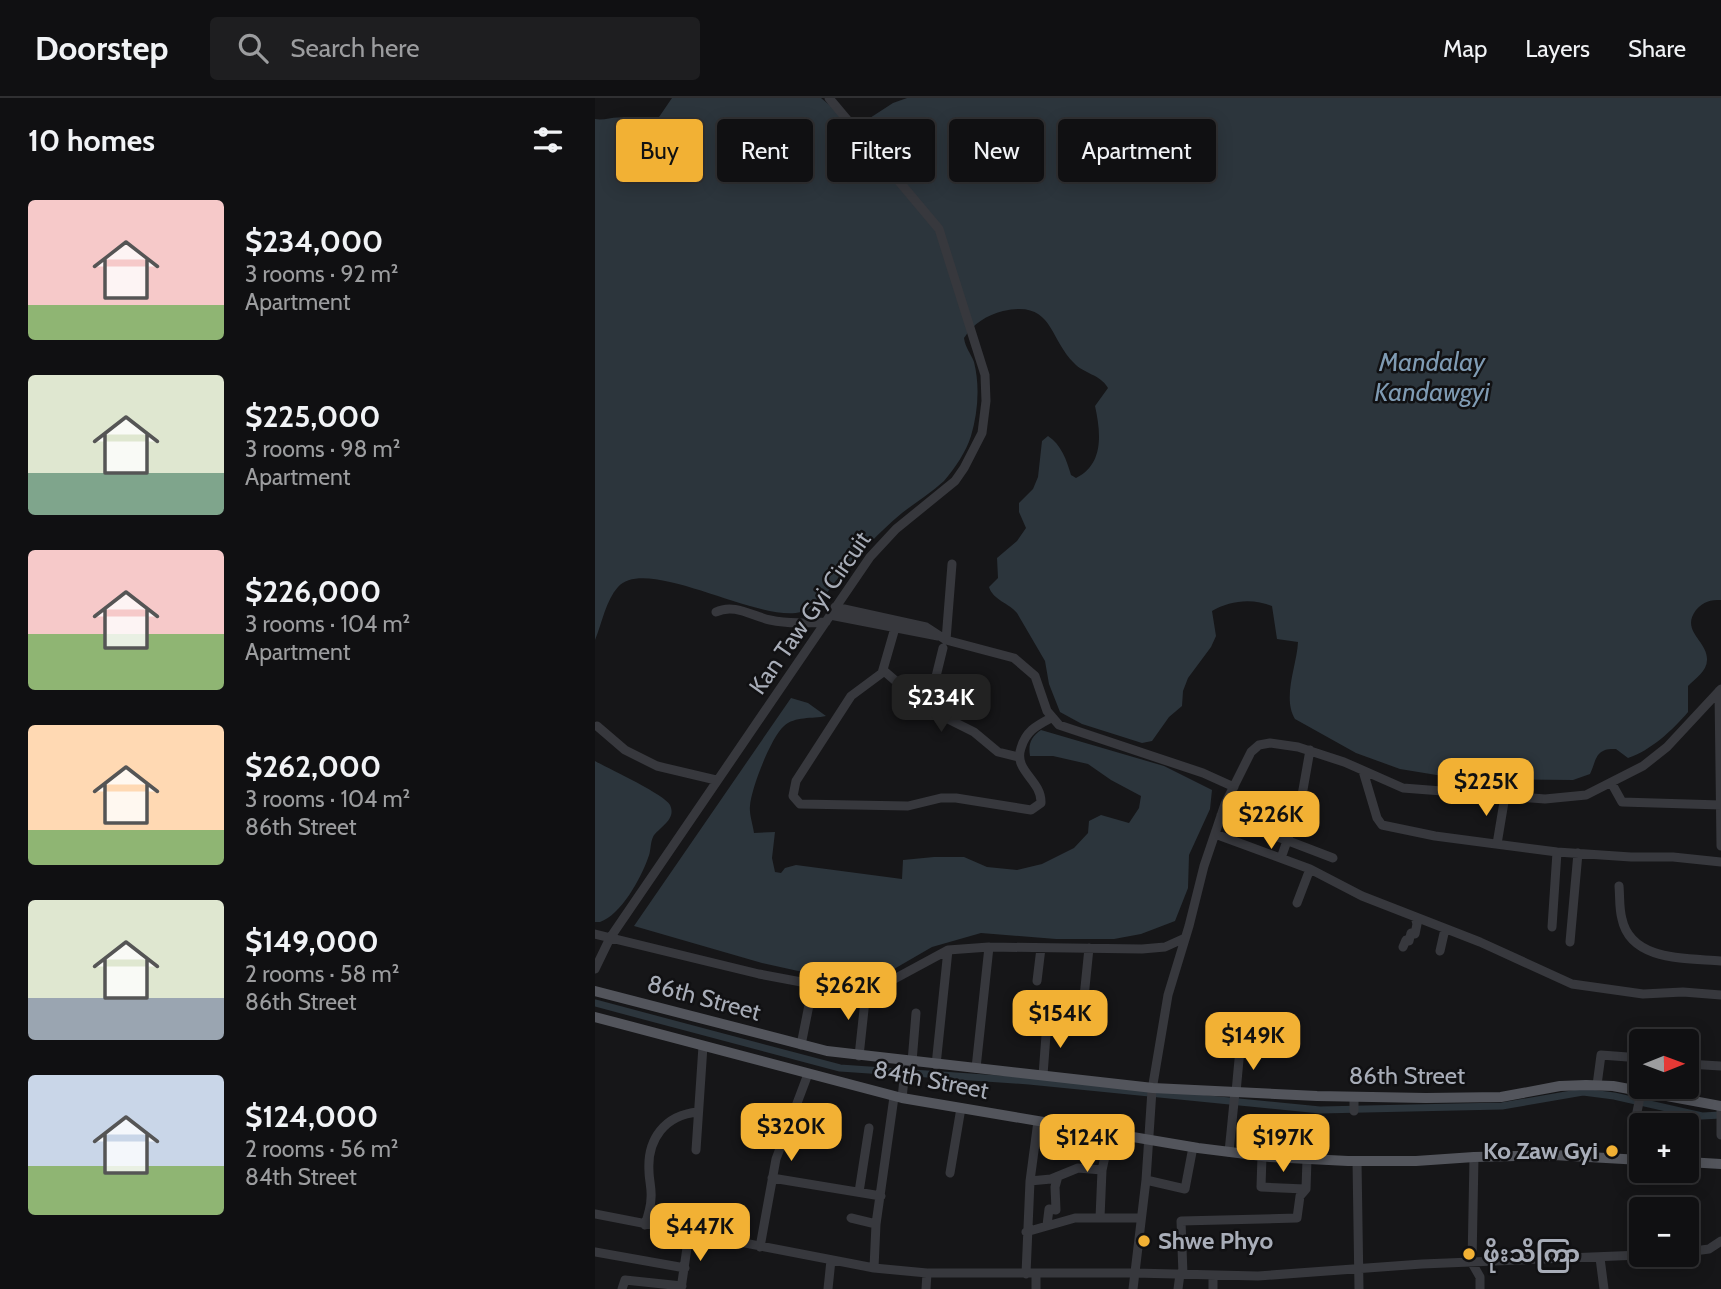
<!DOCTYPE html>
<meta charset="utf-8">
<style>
:root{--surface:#101012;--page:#1e1e20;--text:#f1f3f6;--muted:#9c9d9f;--line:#303032;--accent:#f2b134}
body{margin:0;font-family:Cabin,"Noto Sans Myanmar",sans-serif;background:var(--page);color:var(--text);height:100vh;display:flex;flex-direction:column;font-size:26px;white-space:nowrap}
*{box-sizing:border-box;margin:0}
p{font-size:23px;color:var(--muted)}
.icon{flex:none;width:38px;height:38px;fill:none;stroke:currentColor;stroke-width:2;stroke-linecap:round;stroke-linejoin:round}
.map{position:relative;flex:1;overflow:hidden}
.side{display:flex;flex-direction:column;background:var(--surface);width:595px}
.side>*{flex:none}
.top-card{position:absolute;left:21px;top:21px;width:665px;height:63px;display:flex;gap:14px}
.needle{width:46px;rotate:89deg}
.tools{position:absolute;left:1034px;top:931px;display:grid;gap:14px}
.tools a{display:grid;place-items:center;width:70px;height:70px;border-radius:7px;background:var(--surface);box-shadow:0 4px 18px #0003,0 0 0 2px var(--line);font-size:35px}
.price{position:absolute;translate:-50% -60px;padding:0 16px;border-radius:14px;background:var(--accent);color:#111;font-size:23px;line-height:46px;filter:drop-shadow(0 2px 4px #0008)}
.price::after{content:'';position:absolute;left:50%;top:42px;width:21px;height:16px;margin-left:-10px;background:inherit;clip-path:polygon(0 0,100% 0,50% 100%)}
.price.current{background:#222;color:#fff}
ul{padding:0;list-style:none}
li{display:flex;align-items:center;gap:21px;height:175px;padding:0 28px}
li span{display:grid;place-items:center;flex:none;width:196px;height:140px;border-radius:7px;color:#555}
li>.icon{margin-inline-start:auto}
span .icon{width:84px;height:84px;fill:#fffc;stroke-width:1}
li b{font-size:30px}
h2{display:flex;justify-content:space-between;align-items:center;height:84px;padding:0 28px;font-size:30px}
.tag{padding:0 24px;border-radius:7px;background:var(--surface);box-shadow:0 4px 18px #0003,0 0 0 2px var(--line);font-size:24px;line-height:63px}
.tag.current{background:var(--accent);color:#111}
header{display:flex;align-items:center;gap:42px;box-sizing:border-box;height:98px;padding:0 35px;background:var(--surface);border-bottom:2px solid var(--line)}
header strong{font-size:33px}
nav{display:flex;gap:38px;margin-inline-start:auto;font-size:24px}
.search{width:490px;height:63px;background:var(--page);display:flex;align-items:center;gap:18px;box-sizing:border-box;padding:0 24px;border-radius:7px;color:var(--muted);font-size:26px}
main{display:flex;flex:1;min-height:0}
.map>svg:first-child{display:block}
</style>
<header>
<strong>Doorstep</strong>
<div class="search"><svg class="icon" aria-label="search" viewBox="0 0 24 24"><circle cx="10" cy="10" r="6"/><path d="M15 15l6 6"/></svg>Search here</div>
<nav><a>Map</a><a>Layers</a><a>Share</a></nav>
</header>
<main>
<section class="side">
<h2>10 homes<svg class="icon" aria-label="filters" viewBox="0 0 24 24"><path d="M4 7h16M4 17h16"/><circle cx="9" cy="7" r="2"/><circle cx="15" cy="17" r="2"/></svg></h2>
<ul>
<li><span style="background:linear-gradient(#f6c9c9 75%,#8fb573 0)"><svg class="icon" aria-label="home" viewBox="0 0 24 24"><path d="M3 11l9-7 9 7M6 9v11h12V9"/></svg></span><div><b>$234,000</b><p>3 rooms · 92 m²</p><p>Apartment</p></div></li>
<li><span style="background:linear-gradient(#dfe7d0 70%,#7fa58c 0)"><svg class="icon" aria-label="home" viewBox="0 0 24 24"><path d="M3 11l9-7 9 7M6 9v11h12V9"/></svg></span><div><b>$225,000</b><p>3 rooms · 98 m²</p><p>Apartment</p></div></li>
<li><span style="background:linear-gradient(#f6c9c9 60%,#8fb573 0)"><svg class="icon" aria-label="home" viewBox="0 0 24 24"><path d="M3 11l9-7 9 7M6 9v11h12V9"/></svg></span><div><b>$226,000</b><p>3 rooms · 104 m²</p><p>Apartment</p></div></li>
<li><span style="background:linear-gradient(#ffd9b3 75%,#8fb573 0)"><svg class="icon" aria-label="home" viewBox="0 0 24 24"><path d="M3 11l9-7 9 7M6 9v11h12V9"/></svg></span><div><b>$262,000</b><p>3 rooms · 104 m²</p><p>86th Street</p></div></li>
<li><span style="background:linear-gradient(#dfe7d0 70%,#9aa5b1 0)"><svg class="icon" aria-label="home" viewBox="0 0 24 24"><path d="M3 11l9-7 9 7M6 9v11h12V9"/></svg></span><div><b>$149,000</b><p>2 rooms · 58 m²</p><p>86th Street</p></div></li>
<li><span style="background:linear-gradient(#c9d6e8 65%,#8fb573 0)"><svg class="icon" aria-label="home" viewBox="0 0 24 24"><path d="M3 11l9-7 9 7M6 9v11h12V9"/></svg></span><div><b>$124,000</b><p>2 rooms · 56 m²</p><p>84th Street</p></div></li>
</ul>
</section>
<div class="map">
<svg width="1126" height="1191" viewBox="0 0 1126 1191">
<rect width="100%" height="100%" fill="#161618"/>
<path fill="#2c353c" d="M77,0H226L261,29L298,5L312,0H1126V502C1115,502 1109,503 1101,512C1085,533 1113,543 1112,562C1112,573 1100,581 1093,588V614C1078,632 1055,653 1033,660L1021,651C1000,650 1002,661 995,676L978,682L866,681L805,671L761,655L700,621C687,600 702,567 703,544L682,541L677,508C658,500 635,502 617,513L621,538L616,549L593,580L588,593L587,608L574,619L557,643L547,645L487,626L465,614L454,586L450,563L422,515C414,505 398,502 394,489L403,480L402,460L422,443L431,430L424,414V405L438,391L443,379L447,343L453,338C466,346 472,363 476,377L481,380C509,366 506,335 500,308L513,290C505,276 489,276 479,265C453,239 458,202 408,213C392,217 378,226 369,240C370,249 376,256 379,264C385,288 383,314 376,338C371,354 360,370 349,383C336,395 321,404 307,415C284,434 263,457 244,479C232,493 225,510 206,514C162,525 52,457 23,489C11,502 7,525 0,542V21C9,23 19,18 28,20C39,22 49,24 62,22Z
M196,600L213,605L231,618C217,621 200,618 189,628C176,639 156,691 155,708C154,716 158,727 159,735L180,734L177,760L180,774L186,775L190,770L201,767L307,781L308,762L339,759H369L392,769L422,772L447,766L479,750L493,735L494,723L506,717L534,725L544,710L546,698L516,682L493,666L458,658H435C433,646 436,639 446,632L569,668L617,692L615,711L594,757L593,790L580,823L546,836L519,841H461L386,835L337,849L280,882L262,886L167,865L39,828Z
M0,663C14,671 69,696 75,707C82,722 64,729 58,739C55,745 56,754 53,760C46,780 26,817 5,824H0Z"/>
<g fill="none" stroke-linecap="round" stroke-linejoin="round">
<path stroke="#2c353c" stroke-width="7" d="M0,905L245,970L434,983L725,1012L907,1008L988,994L1019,998L1107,1018L1126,1017"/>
<path stroke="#37383d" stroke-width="9" d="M240,509L331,529L351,542L419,560L440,578L452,613L464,627L608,675L639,689
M121,514C139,505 157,518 175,522C194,526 212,525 231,524
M235,517L343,538
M302,523L287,575L256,598L201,683L198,698L205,706L313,708L346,700H361L436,712L446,705C447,682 418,673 426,650C431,633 441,628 456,620
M351,542L357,466
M288,572L333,611L379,634L403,654L423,659
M1124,593L1126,748
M333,611L348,550
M2,628L30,652L62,668L121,682
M768,673L782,720L787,727L840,738L962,754L1036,759H1078L1126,764
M1017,686L1027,704L1126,707
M626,717L738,760
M620,736L715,771L767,798L885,844L977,886L1048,896L1088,894L1126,897
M902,746L910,698
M686,760L706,703L715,652
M1024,788C1025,799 1024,811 1027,821C1036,864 1093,860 1126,863
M702,805L715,771
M957,829L962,754
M0,836L164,876L265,895L278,892L303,879L353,852L394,849L547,851L570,849L590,840
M975,844L983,755
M808,849L811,842L814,843L816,835L820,836L822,826L820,819
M845,853L850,831
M0,871L15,840L275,459L301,431L360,383L369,370L387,335L391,303L390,277L344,131L234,0
M442,883L446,850
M488,909L494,850
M206,947L218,887
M264,958L271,893
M317,964L321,915
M1092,966L1126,968
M341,967L353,852
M381,970L394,849
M448,977L452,924
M1002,987L1006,957L1046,960
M641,994L645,951
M759,999V1013
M307,1000L311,963
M1126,1012V1037
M1042,1014L1046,994
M101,1052L108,948
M634,1054L640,994
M667,1058L666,1089L710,1091
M879,1059L877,1165L885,1179V1191
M762,1063L764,1191
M355,1075L366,1010
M177,1080L286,1098
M551,1082L590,1091L598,1049
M435,1083L443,1023
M264,1094L274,1030
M0,1116L279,1170L332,1175H539L663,1178L827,1166L1046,1157
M256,1120L281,1126
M505,1120L507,1072L515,1036
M50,1127C53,1118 56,1109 56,1100C57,1091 54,1082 54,1073C52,1041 70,1017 103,1014
M452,1127L454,1111L461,1112L460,1089L463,1078
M431,1134L480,1120H545
M165,1149L181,1061L213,976
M0,1154L90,1170
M1092,1154L1114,1151L1126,1143
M1005,1160L1009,1191
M279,1170L281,1126L299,999
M431,1176L435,1083L456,1081L483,1070L507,1072
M441,1176V1191
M588,1176L586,1123L702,1120L705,1098L711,1091L712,1061
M618,1177V1191
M27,1191L30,1182L87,1188
M86,1191L94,1136
M233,1191L236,1162
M331,1191L332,1175
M538,1191L551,1082L557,992L573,897L594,828L609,768L630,706L656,654L664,647L675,645L703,649L749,664L808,690L950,701L991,697L1048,668L1072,649L1126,591
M583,1191L585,1176"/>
<path stroke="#53555c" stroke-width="10" d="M0,893L232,953L558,990L722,998L831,1000L906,999L965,988L991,987L1018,988L1126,1008
M0,919L307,1000L603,1050L675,1059L753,1063H821L879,1059L959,1057L1046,1062
M1092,1064L1126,1066"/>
</g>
<g fill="#f2b134" stroke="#111113" stroke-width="2.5">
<circle cx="1017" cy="1053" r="7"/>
<circle cx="549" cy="1143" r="7"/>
<circle cx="874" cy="1156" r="7"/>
</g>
<g text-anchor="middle" stroke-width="5" stroke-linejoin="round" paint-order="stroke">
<g font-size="24" fill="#a8adb8" stroke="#111113">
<text transform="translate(215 515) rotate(-55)" y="8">Kan Taw Gyi Circuit</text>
<text transform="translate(109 900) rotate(15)" y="8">86th Street</text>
<text x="812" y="986">86th Street</text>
<text transform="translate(336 982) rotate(11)" y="8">84th Street</text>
</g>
<g font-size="24" font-weight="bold" fill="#a8adb8" stroke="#111113" text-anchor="start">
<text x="1003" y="1061" text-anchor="end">Ko Zaw Gyi</text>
<text x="563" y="1151">Shwe Phyo</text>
<text x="888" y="1164">ဖိုးသိကြာ</text>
</g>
<g font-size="26" font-style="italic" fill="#7f9bb3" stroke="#111113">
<text x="837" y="273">Mandalay<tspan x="837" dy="30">Kandawgyi</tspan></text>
</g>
</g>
</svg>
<div class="tools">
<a><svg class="needle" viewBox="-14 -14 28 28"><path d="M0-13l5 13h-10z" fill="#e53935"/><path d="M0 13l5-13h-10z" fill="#9c9d9f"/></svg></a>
<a>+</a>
<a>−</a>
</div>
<b class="price current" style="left:346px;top:636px">$234K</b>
<b class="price" style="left:891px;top:720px">$225K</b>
<b class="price" style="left:676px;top:753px">$226K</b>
<b class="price" style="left:253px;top:924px">$262K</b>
<b class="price" style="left:465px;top:952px">$154K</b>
<b class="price" style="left:658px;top:974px">$149K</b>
<b class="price" style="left:196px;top:1065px">$320K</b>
<b class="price" style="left:492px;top:1076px">$124K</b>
<b class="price" style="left:688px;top:1076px">$197K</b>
<b class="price" style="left:105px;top:1165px">$447K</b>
<div class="top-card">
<a class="tag current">Buy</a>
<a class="tag">Rent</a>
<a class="tag">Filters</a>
<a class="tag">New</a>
<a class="tag">Apartment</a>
</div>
</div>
</main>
